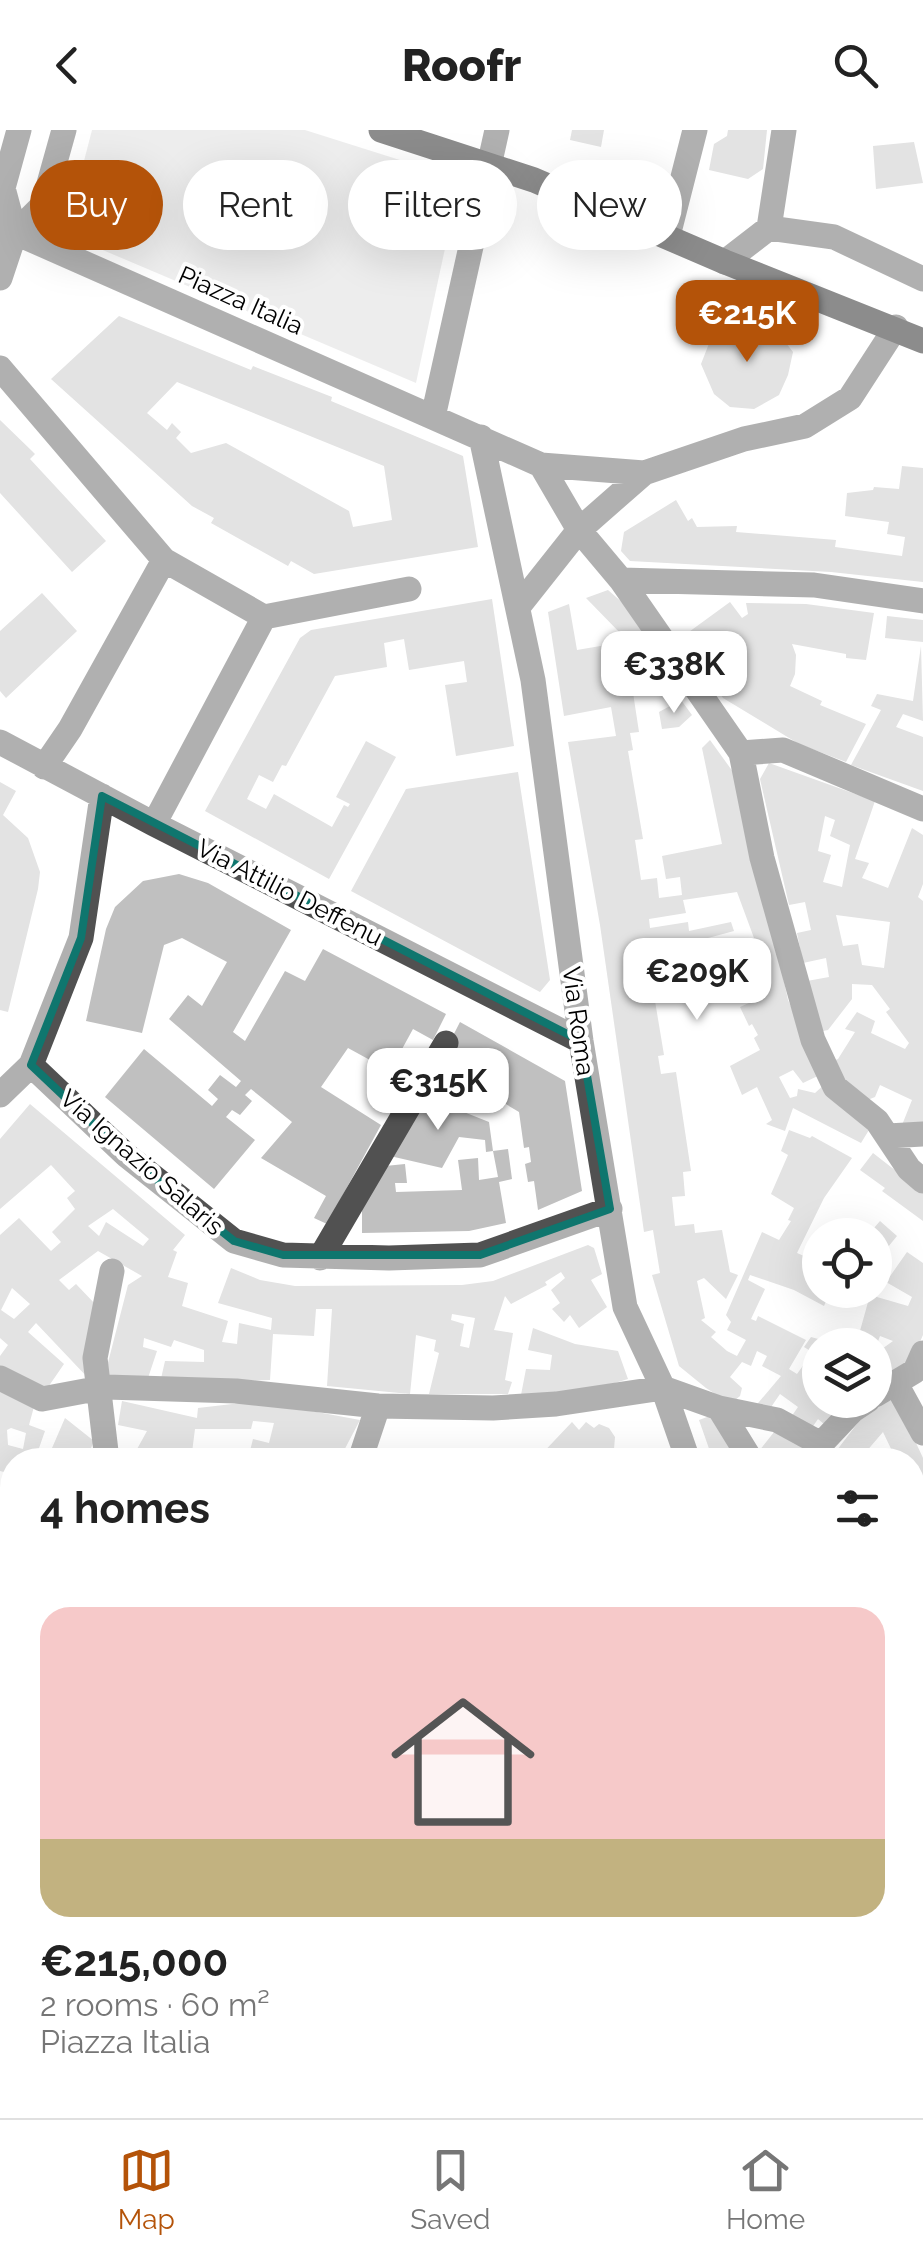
<!DOCTYPE html>
<meta charset="utf-8">
<style>
:root{--surface:#fff;--page:#f6f6f6;--text:#222;--muted:#767676;--line:#e0e0e0;--accent:#b45309}
body{margin:0;font-family:Raleway,sans-serif;background:var(--page);color:var(--text);height:100vh;display:flex;flex-direction:column;font-size:38px;white-space:nowrap}
*{box-sizing:border-box;margin:0}
p{font-size:32px;color:var(--muted)}
.icon{flex:none;width:55px;height:55px;fill:none;stroke:currentColor;stroke-width:2;stroke-linecap:round;stroke-linejoin:round}
.map{position:relative;flex:1;overflow:hidden}
.side{position:absolute;left:0px;top:1318px;width:925px;height:672px;display:flex;flex-direction:column;background:var(--surface);border-radius:40px 40px 0 0;box-shadow:0 10px 40px #0002}
.side>*{flex:none}
.banner{position:absolute;left:30px;top:30px;width:865px;height:90px;display:flex;gap:20px}
.buttons{position:absolute;left:802px;top:1088px;display:grid;gap:20px}
.buttons a{display:grid;place-items:center;width:90px;height:90px;border-radius:50%;background:var(--surface);box-shadow:0 10px 40px #0002;font-size:50px}
.price{position:absolute;translate:-50% -85px;padding:0 22px;border-radius:20px;background:#fff;color:#222;font-size:32px;line-height:65px;filter:drop-shadow(0 2px 5px #0008)}
.price::after{content:'';position:absolute;left:50%;top:60px;width:30px;height:22px;margin-left:-15px;background:inherit;clip-path:polygon(0 0,100% 0,50% 100%)}
.price.on{background:var(--accent);color:#fff}
ul{padding:0;list-style:none}
li{display:grid;align-content:center;gap:20px;height:530px;padding:0 40px}
li+li{border-top:2px solid var(--line)}
li span{display:grid;place-items:center;height:310px;border-radius:30px;color:#555}
li>.icon{margin-inline-start:auto}
span .icon{width:180px;height:180px;fill:#fffc;stroke-width:1}
li b{font-size:42px}
h2{display:flex;justify-content:space-between;align-items:center;height:120px;padding:0 40px;font-size:42px}
.chip{padding:0 35px;border-radius:45px;background:var(--surface);box-shadow:0 10px 40px #0002;font-size:35px;line-height:90px}
.chip.on{background:var(--accent);color:#fff}
header{display:flex;justify-content:space-between;align-items:center;height:130px;padding:0 40px;background:var(--surface);font-size:45px;font-weight:800}
.tab-bar{display:flex;justify-content:space-around;align-items:center;height:140px;border-top:2px solid var(--line);background:var(--surface);font-size:28px;color:var(--muted)}
.tab-bar a{display:grid;justify-items:center;gap:5px}
.tab-bar .on{color:var(--accent)}
.map>svg:first-child{display:block}
</style>
<header><svg class="icon" aria-label="back" viewBox="0 0 24 24"><path d="M15 5l-7 7 7 7"/></svg>Roofr<svg class="icon" aria-label="search" viewBox="0 0 24 24"><circle cx="10" cy="10" r="6"/><path d="M15 15l6 6"/></svg></header>
<div class="map">
<svg width="923" height="1988" viewBox="0 0 923 1988">
<rect width="100%" height="100%" fill="#fff"/>
<path fill="#d8d8d8" d="M92,0H305L460,49L416,253L65,104Z"/>
<path fill="#c0c0c0" fill-rule="evenodd" d="M572,0H604L601,17L570,10Z
M728,0H767L763,39L748,49L709,40L714,14L727,6Z
M914,12L923,53L876,59L873,16Z
M119,186L251,240L253,236L332,267L331,271L463,326L478,417L314,444L291,431L288,436L211,393L214,388L192,376L51,249ZM177,252L384,336L392,390L353,397L349,381L226,313L191,323L176,308L181,302L172,293L167,300L147,283Z
M733,192L772,195L793,222L788,245L779,265L754,279L730,277L714,264L701,234L710,211Z
M0,290L32,321L35,324L30,329L106,411L72,442L0,363Z
M902,336L923,338V452L831,442L630,431L621,421L624,402L676,370L688,391L692,388L697,397L737,396L736,402L836,410L835,417L902,426L905,407L887,404L889,392L845,386L847,363L873,360L874,357L899,359Z
M608,460L648,495L665,537L630,543L639,602L630,603L633,620L628,621L643,709L635,710L641,750L657,748L659,768L682,765L680,747L666,749L662,726L722,714L702,618L710,610L741,653L788,870L822,944L803,953L793,940L779,947L790,968L797,966L798,959L815,963L826,953L872,995L861,1013L793,978L785,1001L766,994L772,990L757,957L742,965L730,936L760,920L754,908L758,905L752,894L749,896L740,877L751,872L746,850L731,860L710,817L644,835L646,857L658,855L660,871H655L664,925L658,926L661,944L676,942L691,1041L683,1042L685,1066L672,1067L675,1096L694,1094L695,1103L722,1100L730,1142L738,1145L726,1169L704,1148L697,1151L705,1188L701,1190L716,1202L711,1207L727,1221L737,1226L746,1210L727,1200L731,1192L726,1185L762,1102L779,1110L791,1091L788,1090L794,1078L771,1064L788,1025L781,1021L789,1000L810,1008L812,1006L852,1028L824,1068L797,1123L820,1133V1160H831L824,1176L794,1160L750,1145L748,1150L765,1159L751,1189L756,1191L758,1186L806,1210L789,1239L797,1244L807,1230L816,1237L820,1232V1270H836L831,1277L835,1280L824,1294L818,1289L811,1299L789,1290L798,1277L780,1264L767,1283L753,1279L781,1246L762,1236L767,1226L757,1221L751,1236L742,1232L730,1247L742,1258L740,1266L734,1271L725,1270L706,1258L679,1236L652,1145L660,1143L653,1100L644,1102L600,795L568,612L616,606L611,577L564,586L548,482L569,474L577,520L624,512L623,506L586,468ZM737,762L754,808L726,827L719,812L711,816L708,808L734,801L731,792L689,801L688,792L650,798L649,789L686,783L683,770Z
M42,463L77,501L6,568L0,561V501Z
M492,469L514,616L456,626L445,555L467,552L464,531L409,540L404,509L384,513L387,537L335,546L286,636L282,635L273,652L259,645L247,669L266,679L274,664L332,697L344,675L348,677L350,674L336,667L366,611L396,627L329,749L205,681L300,508L311,500Z
M730,472L742,488L748,484L746,473L806,474L874,483L866,530L846,528V524L792,514L796,525L795,544L790,556L822,571L820,575L866,594L846,632L799,614L723,568L682,507Z
M887,486L923,490V512L885,508Z
M921,516L923,591L903,584L896,597L923,607V661L851,635L881,580L871,576L877,564L913,571Z
M681,570L692,585L679,597L662,599L659,582Z
M769,633L875,671L855,729L869,733L862,748L888,758L912,698L923,705V754L918,767L923,771V996L902,995L912,970L880,955L875,967L860,973L833,931L838,929L855,902L845,899L857,882L875,891L871,903L905,919L909,913L886,882L890,879L872,855L852,854V869L828,900L818,902L807,851L829,847L826,828L803,833L797,803L811,800L805,772L789,775L760,649ZM825,686L835,690L830,706L850,715L842,757L823,752L831,725L818,721ZM836,785L890,792L884,838L862,835L858,814L843,816Z
M518,642L550,850L540,862L351,761L406,659Z
M0,652L16,661L3,685L28,708L40,742L38,759L8,882L0,880Z
M179,744L208,753L291,800L233,902L245,911L285,841L305,851L323,819L446,884L433,910L413,899L390,941L348,918L321,957L381,995L327,1094L314,1088L326,1066L261,1028L292,992L251,959L245,965L252,971L240,985L232,980L226,987L255,1010L214,1059L105,967L144,919L212,976L218,969L208,960L220,945L236,957L241,951L169,889L188,865L202,876L227,832L182,808L164,815L142,903L86,891L106,799L115,777L143,751Z
M460,892L565,951L582,1061L538,1080L534,1051L528,1052L525,1034L531,1032L529,1017L524,1018L519,982L484,961L486,981L456,965L461,953L436,939Z
M421,965L489,992L493,1021L486,1022L485,1010L459,1007L442,1038L390,1026Z
M30,974L185,1105L173,1120L177,1122L168,1147L188,1153L182,1176L228,1191L222,1212L237,1214L239,1193L271,1200L272,1188L218,1173L231,1138L260,1150L295,1156L462,1155L493,1151L588,1115L594,1118L602,1144L591,1150L607,1177L579,1198L570,1185L564,1192L552,1179L560,1173L551,1160L565,1148L561,1142L545,1152L547,1155L511,1174L505,1166L494,1200L513,1203L505,1250L512,1252L508,1264H429L439,1223L434,1221L436,1210L416,1205L410,1264L327,1256L332,1179H316L314,1206L273,1204L270,1250L160,1253L165,1231L204,1232V1220L174,1210L171,1217L144,1208L143,1217L157,1221L147,1251L104,1248L128,1155L142,1146L98,1121L59,1150L69,1160L76,1154L97,1176L89,1249L36,1193L28,1202L64,1234L44,1263L0,1241V1226L8,1215L0,1208V1105L19,1088L51,1121L61,1112L52,1102L75,1079L67,1068L75,1061L51,1035L0,1079V1009ZM113,1079L149,1109L143,1116L106,1092L99,1106L88,1096ZM12,1158L30,1174L14,1189L1,1180ZM452,1184L475,1188L469,1218L460,1216L464,1194L451,1190Z
M508,1019L512,1049L499,1052L506,1093L469,1101L362,1103V1080L385,1036L405,1034L407,1053H395L396,1062L462,1060L458,1030L478,1028L479,1050L498,1047L493,1021Z
M873,1023L923,1062V1091L882,1061L885,1058L860,1040Z
M880,1091L897,1106L879,1128L888,1136L879,1147L875,1144V1105H868Z
M907,1122L923,1133V1205L911,1232L875,1257V1224L893,1211L880,1206L877,1214L858,1208L870,1165L908,1176L912,1167L886,1152Z
M533,1198L575,1214L618,1221L628,1249L591,1260L521,1265L526,1239L550,1240L552,1225L528,1220Z
M811,1207L836,1214V1215H820V1227L804,1217Z
M0,1257L35,1273L29,1295L45,1301L38,1321L49,1325L65,1288L94,1311L86,1330H12V1344L0,1341ZM11,1298L26,1303L23,1319L8,1315L7,1300Z
M892,1261L923,1328V1379L912,1390V1330H881L893,1323L883,1302L859,1330H849L837,1320L870,1277Z
M122,1271L197,1288L198,1278L258,1271L360,1290L339,1330H298L300,1326L289,1320L286,1330H265L249,1325L253,1309L269,1313L274,1293L253,1291L251,1299H195L191,1330H131L147,1301L118,1295Z
M715,1284L744,1330H713L699,1290Z
M572,1292L579,1300L586,1292L594,1298L599,1294L609,1298L615,1307L614,1319L626,1330H536Z
M778,1297L824,1330L782,1327L758,1330L755,1326Z
M12,1426V1508L0,1521L12,1538V1602L0,1591V1442Z
M0,1624L12,1633V1754L2,1761L12,1774V1834L0,1821V1691L3,1689L0,1686Z
M912,1637L923,1660V1755L912,1759Z
M913,1844L923,1870V1988H897L899,1978L918,1975L920,1960L913,1959Z
M0,1879L12,1891V1938L0,1951Z
M12,1963V1978H99L110,1988H12L0,1982V1977Z
M168,1978H269V1979L224,1988H179Z
M400,1978H570L588,1988H370L369,1983Z
M669,1978H704L715,1985L720,1978H775L768,1988H674Z
M810,1978H851L844,1988H804Z"/>
<g fill="none" stroke-linecap="round" stroke-linejoin="round">
<path stroke="#515151" stroke-width="25" d="M0,96L541,335L644,343L744,309L805,296L850,268L896,197
M769,98L784,0
M15,103L3,58L19,0
M668,106L695,0
M725,132L769,98L834,107L923,149
M0,148L15,103L43,75L64,0
M0,238L164,430L264,487
M433,287L497,0
M481,307L533,550L581,911L625,1177L663,1258L688,1330
M541,335L579,400L621,450L741,623L783,620L923,679
M621,450L814,455L923,471
M518,477L579,400L644,343
M264,487L409,459
M0,612L154,694L581,911
M741,623L762,728L813,910L835,957L877,991L909,1039L923,1051
M44,637L70,599L164,430
M154,694L264,487
M31,935L126,1025L234,1111L283,1125L389,1128L480,1125L610,1079
M0,965L31,935L81,808L102,666
M888,1006L923,1004
M320,1128L446,913
M0,1248L42,1269L106,1257L236,1261L378,1276L493,1278L556,1274L663,1258L719,1278L751,1330
M895,1252L923,1303
M875,1265L915,1241L923,1223
M719,1278L777,1290L821,1314L853,1280L868,1270
M107,1330L95,1228L112,1141
M360,1330L378,1276
M0,1408L6,1400L12,1403
M912,1477L923,1500
M912,1520L923,1530
M0,1603L12,1611
M912,1603L923,1597
M912,1630L923,1651
M912,1810L923,1828
M0,1844L12,1858
M0,1963L12,1950
M131,1978L142,1988
M607,1978L625,1988
M289,1988L348,1978
M780,1988L786,1978"/>
<path stroke="#000" stroke-width="25" d="M381,0L534,50L725,132L923,211"/>
</g>
<path d="M0 0H923V1988H0ZM102,666L581,911L610,1079L480,1125H283L234,1111L126,1025L31,935L81,808Z" fill="#fff" fill-opacity=".55" fill-rule="evenodd"/>
<path fill="none" stroke="#0f766e" stroke-width="8" stroke-linejoin="round" d="M102,666L581,911L610,1079L480,1125H283L234,1111L126,1025L31,935L81,808Z"/>
<g text-anchor="middle" stroke-width="8" stroke-linejoin="round" paint-order="stroke">
<g font-size="25" fill="#000" stroke="#fff">
<text transform="translate(241 170) rotate(24)" y="9">Piazza Italia</text>
<text transform="translate(290 762) rotate(27)" y="9">Via Attilio Deffenu</text>
<text transform="translate(579 891) rotate(82)" y="9">Via Roma</text>
<text transform="translate(142 1032) rotate(41)" y="9">Via Ignazio Salaris</text>
</g>
</g>
</svg>
<div class="buttons">
<a><svg class="icon" aria-label="locate" viewBox="0 0 24 24"><circle cx="12" cy="12" r="6"/><path d="M12 2v4M12 18v4M2 12h4M18 12h4"/></svg></a>
<a><svg class="icon" aria-label="layers" viewBox="0 0 24 24"><path d="M12 4l9 5-9 5-9-5zM3 14l9 5 9-5"/></svg></a>
</div>
<b class="price on" style="left:747px;top:235px">€215K</b>
<b class="price" style="left:674px;top:586px">€338K</b>
<b class="price" style="left:697px;top:893px">€209K</b>
<b class="price" style="left:438px;top:1003px">€315K</b>
<div class="banner">
<a class="chip on">Buy</a>
<a class="chip">Rent</a>
<a class="chip">Filters</a>
<a class="chip">New</a>
</div>
<section class="side">
<h2>4 homes<svg class="icon" aria-label="filters" viewBox="0 0 24 24"><path d="M4 7h16M4 17h16"/><circle cx="9" cy="7" r="2"/><circle cx="15" cy="17" r="2"/></svg></h2>
<ul>
<li><span style="background:linear-gradient(#f6c9c9 75%,#c2b280 0)"><svg class="icon" aria-label="home" viewBox="0 0 24 24"><path d="M3 11l9-7 9 7M6 9v11h12V9"/></svg></span><div><b>€215,000</b><p>2 rooms · 60 m²</p><p>Piazza Italia</p></div></li>
</ul>
</section>
</div>
<nav class="tab-bar">
<a class="on"><svg class="icon" aria-label="map" viewBox="0 0 24 24"><path d="M3 6l6-2 6 2 6-2v14l-6 2-6-2-6 2zM9 4v14M15 6v14"/></svg>Map</a>
<a><svg class="icon" aria-label="saved" viewBox="0 0 24 24"><path d="M7 4h10v16l-5-4-5 4z"/></svg>Saved</a>
<a><svg class="icon" aria-label="home" viewBox="0 0 24 24"><path d="M3 11l9-7 9 7M6 9v11h12V9"/></svg>Home</a>
</nav>
